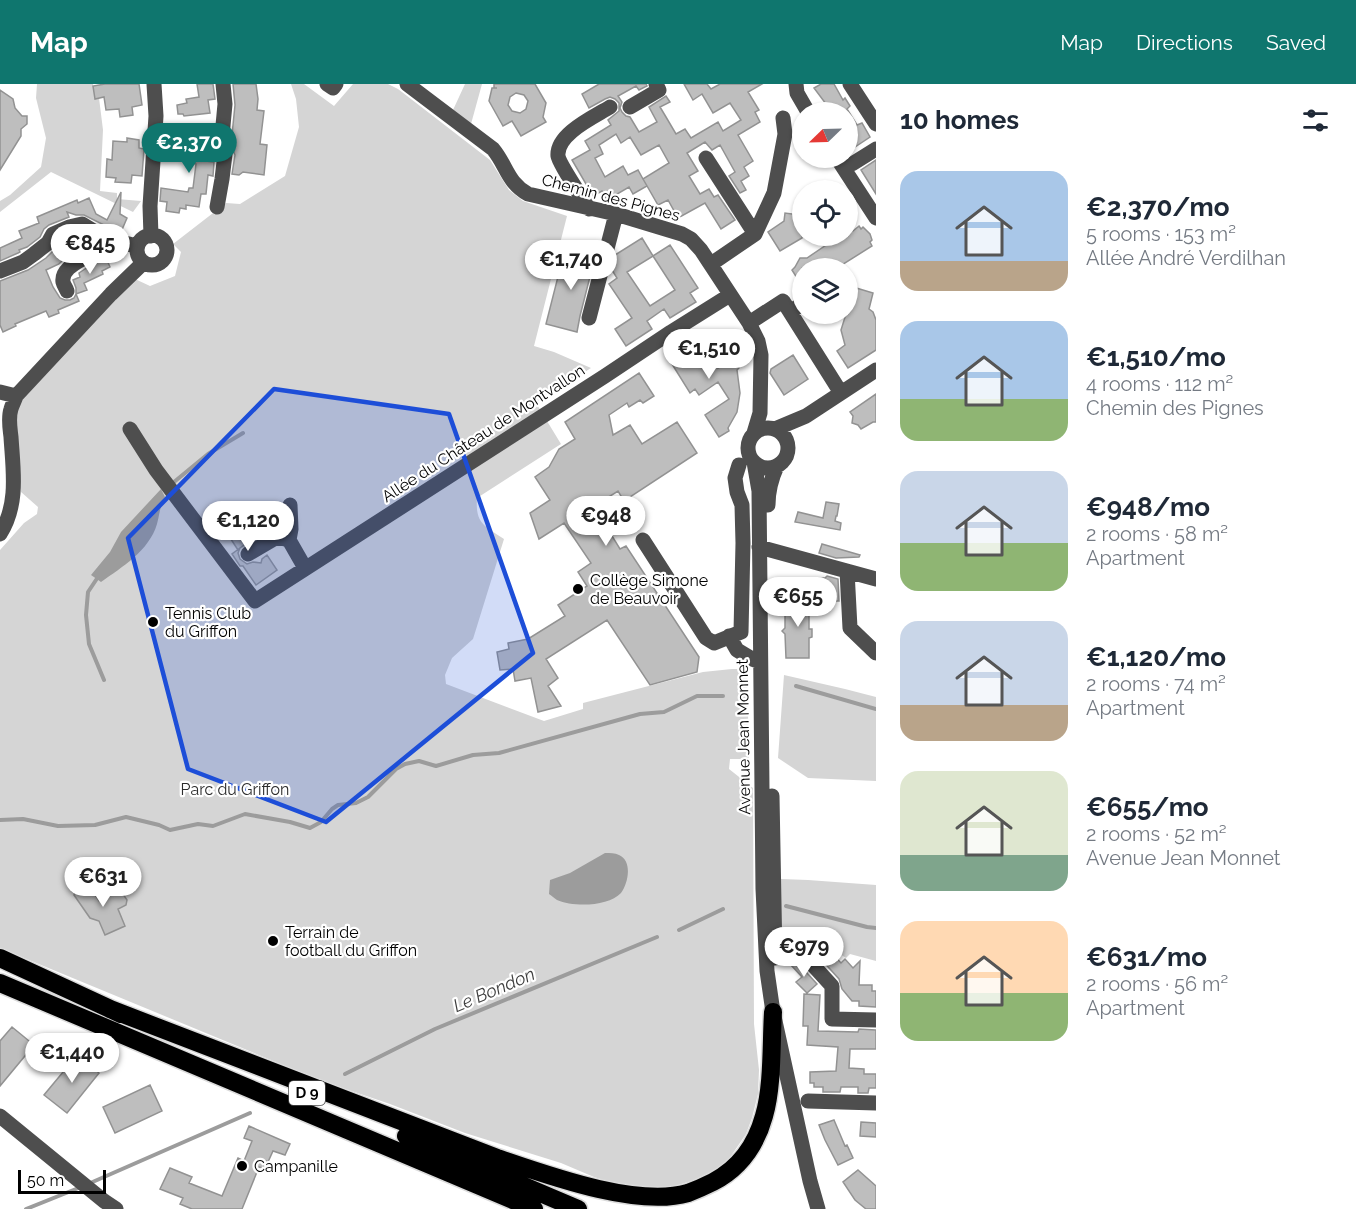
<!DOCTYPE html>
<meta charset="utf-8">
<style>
:root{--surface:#fff;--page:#f2f2f3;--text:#1f2937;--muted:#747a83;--accent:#0f766e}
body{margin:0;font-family:Raleway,sans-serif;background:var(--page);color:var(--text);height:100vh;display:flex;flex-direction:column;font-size:22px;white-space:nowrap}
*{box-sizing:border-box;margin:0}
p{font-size:20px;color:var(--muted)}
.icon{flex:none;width:33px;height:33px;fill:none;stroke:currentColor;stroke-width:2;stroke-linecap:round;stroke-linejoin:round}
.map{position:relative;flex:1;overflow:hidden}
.drawer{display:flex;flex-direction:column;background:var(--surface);width:480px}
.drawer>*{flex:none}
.needle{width:39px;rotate:247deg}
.controls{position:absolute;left:792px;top:18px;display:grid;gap:12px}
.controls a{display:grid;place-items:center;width:66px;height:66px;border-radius:50%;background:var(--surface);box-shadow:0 2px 4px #0004;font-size:30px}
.scale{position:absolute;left:18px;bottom:15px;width:88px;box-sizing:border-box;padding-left:6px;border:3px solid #000;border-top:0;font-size:16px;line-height:21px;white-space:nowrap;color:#000;-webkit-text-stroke:4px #fff;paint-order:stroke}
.price{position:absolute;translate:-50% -51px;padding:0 14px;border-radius:21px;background:#fff;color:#222;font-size:20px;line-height:39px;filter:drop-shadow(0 2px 3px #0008)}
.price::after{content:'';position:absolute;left:50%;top:36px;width:18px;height:14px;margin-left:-9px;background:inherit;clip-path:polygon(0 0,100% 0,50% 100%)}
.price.current{background:var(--accent);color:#fff}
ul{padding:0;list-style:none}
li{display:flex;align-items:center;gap:18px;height:150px;padding:0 24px}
li span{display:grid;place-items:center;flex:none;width:168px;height:120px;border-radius:18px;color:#555}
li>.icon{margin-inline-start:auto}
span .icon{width:72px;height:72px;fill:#fffc;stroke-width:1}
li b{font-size:26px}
h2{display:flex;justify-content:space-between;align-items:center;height:72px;padding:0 24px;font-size:26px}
header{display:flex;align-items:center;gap:36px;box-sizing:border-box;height:84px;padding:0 30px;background:var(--accent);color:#fff}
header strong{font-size:28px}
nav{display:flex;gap:33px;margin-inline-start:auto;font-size:21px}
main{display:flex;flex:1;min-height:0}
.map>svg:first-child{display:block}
</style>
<header>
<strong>Map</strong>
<nav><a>Map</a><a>Directions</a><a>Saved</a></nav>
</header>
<main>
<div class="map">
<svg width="876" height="1125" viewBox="0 0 876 1125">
<rect width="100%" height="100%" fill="#fff"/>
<path fill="#d5d5d5" d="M37,0H93L95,14H99L103,46L100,107L117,109V115L141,117L133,128L51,88L0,128V117L10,111L41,83L46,54L36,14Z
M291,0H304L334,22L353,0H388L398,5L490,76L509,106L523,117L567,132L534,262L554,268L591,284L536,319L561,360L477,414C475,440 485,442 504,455L473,555L452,574L445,591L446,600L544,637L583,625V619L703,588L732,585H747L749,675H730L729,685L753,704L754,940L759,986L758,1010L752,1034L746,1050L729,1075L715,1087L698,1095L668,1104L636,1105L616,1100L594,1093L561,1079L465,1049L390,1020L322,997L0,864V466L24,439L37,430L38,423L21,408L15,339L20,314L135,195L150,202L175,192L181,168L173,160L226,119L240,120L285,92L299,43L296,15Z
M465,0H482L471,40L453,26Z
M784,591L845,605L876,613V697L808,694L778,674Z
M781,795L808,796L876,801V877L850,870L846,874L807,848L781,846Z"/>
<path fill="#9c9c9c" d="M161,405L165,413C159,425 160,429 157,440C149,467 122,483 101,498L91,491L110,468L121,448Z
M605,769C610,769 615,769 619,771C633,777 628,800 621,809C608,823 573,823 557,816C554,814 552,812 549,810L550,796L570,789Z"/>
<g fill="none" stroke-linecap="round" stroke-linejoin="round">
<path stroke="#9c9c9c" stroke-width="4" d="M174,398L208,370L243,349
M98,493L88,508L86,531L89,560L104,596
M796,602L876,625
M0,736L23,735L58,742L95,741L126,733L159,741L170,746L198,740L213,742L245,730L290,738L310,744L321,738L332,725L338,721L356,719L368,713L396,685L405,680L419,677L436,682L473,671L499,669L640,630L664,628L697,612H723
M786,822L867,843L876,844
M679,846L723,825
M345,990L435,945L657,853
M88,1100L250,1029
M26,1125L81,1103"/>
</g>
<path fill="#bebebe" stroke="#929292" stroke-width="1.5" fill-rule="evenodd" d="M105,0H139L142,21L132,23L133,31L120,33L119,25L106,26L104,13L95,15L93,2Z
M197,0H213L215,15L208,16L210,29L184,32L183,30H178L177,21L187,19L186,15L199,13Z
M233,0H256L258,15L257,26L264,27L260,60L267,61L264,91L243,88L239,91L232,90L235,71L231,61L235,21Z
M494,0H535L546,19L543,33L546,38L521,52L512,37L503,42L489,17L492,4H497H494ZM516,9L524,11L528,17L526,25L520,29L512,27L508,21L510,13Z
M599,0H646L647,2L639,6L636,2L618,12L622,18L620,24L622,28L626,32L630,33L639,48L657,38L649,23L666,12L670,18L660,23L666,33L676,50L685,45L691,54L718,38L723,47L741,36L730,19L713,29L702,10L693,16L684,0H707L711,5L720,0H762L748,8L759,26L755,28L760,38L738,51L753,77L744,83L749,92L741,97L746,106L740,109L729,92L735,88L720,61L712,66L705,58L687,69L698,87L689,92L700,110L709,105L714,113L718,111L735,136L721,145L705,119L678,134L668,116L658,121L643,95L647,102L633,110L629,103L607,116L602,107L593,112L572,76L590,66L585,57L611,41L608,36L619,27V19L615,15L610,13L605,15L589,24L582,10ZM616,50L621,59L630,53L641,71L659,61L669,79L643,95L638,86L628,91L623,82L605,93L595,74L603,70L599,61Z
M821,0H834L843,16L845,14L850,22L847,25L857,41L862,39L870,53L855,63L848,52V28H832L814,4Z
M0,6L13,15L15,24L22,32H27V40L21,45V52L0,86Z
M127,54L139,56V64L144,65L142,92L132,91L131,99L115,98L116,94L106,93L107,75L112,76L113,57L127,58Z
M196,55L209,57L206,77L214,78L213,92L208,91L206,110H201L199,123L186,121V125L180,124L179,129L166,127L167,118L160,117L161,104L188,108L189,104H193L196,80L192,79L193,75L163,71L165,58L177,60L178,56L196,58Z
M876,76V110L861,86Z
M121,108L120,130L127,134L121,148L106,142L84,131H76L67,128L69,133L49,141L44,145L40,153L27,163L19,166L20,168L18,169L0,177V164L22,154L19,147L39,139L37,133L77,116L78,119L89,114L96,130L107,136Z
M802,126V154L780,167L768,148L784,137L785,129L792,130Z
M859,142L861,145L863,143L870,150L872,156L870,158L872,162L837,184H802V202L792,186L795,183L800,174H807L838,153L839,152H848V146L853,147Z
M71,153L73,157L78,154L82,164L63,173L64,175L59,180L46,186L53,203L60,214L65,216H70L74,214L76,210L79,217L58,226L59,229L49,233L46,227L15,240L16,242L3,248L0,241V197L28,186L46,174L56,164L60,158Z
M642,154L653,172L670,161L698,204L690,209L696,218L670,234L664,225L647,237L652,245L626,262L615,245L632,234L609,200L617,194L612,186L615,171ZM653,172L675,206L650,222L627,188Z
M565,165L595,173L580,232L577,248L546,240Z
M106,174L110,183L102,187L103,190L84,199L87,206L76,210V204L73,196L80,193L79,189L97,177L98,178Z
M853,203L873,209L869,225L873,228L876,236V266L848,284L837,267L845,261L841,246L846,230H848V223Z
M683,258H692L697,261H710L714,265L718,284L733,275L739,284L737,286L740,309L737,328L728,344L729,347L719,353L705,331L729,315L718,298L699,311L695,305L690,309L672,280L674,278L675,265L679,260Z
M793,271L808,295L784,311L770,289L771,285Z
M639,289L654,312L643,319L640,316L629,323L627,319L609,331L613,351L630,341L642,360L677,338L697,369L624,417L618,407L599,419L610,435L604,439L620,465L626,462L699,573L697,588L650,601L607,536L546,575L558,594L548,602L561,622L538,628L531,594L515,597L513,585L500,586L497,568L509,565L508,559L528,555L565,532L558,521L587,502L578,488L591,479L564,439L539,455L530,429L550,416L535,393L549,383L559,365L575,355L565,338Z
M876,310V338H873L861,345L858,341L852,339L853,332L850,328Z
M826,418L839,420L837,432H836L835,437L841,439L840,446L795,438L798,428L823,434Z
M238,433L253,455L240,464L238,469L240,475L247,480L253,478L261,479L262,475L267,471L277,486L256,501L243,482H240L232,470L240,464L238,466L223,443Z
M822,460L860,471L859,473L836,474L819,469Z
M827,492L838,495L839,517H832L827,528L811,514V494H825Z
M795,509L809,517V545H812V553L809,554V574H786L785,550L782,547L785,544V522L791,521Z
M84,800L89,801L99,817L115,806L121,807L127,816L126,821L118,825L125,842L105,851L99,837L90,834L74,811L75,807Z
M817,857L827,869L830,867L841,879L845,875L853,884L860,877L859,901H872V907H876V923L859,922V917H852L842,905L839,895L810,863Z
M796,877L817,900L807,909L796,898L802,893L791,881Z
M804,910L820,911L818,947L858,948L859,945L876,946V965H850L849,984L864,985V990H876V1004H869L868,1009H858V1003H841L840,1008H823V1003H814V999H810V988L836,987L838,963L807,961L808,942H803Z
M12,943L34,961L0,1002V957Z
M78,970L99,989L67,1029L44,1011Z
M150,1001L162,1027L115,1049L103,1023Z
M834,1036L845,1062L847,1061L853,1074L838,1081L825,1056L819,1041Z
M861,1038L876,1039V1053L860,1052Z
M249,1042L290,1060L285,1071L273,1067L268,1078L266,1077L263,1084L259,1083L242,1125H192L180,1120L183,1114L160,1105L170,1084L192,1093L189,1099L222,1112L238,1074L244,1077L252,1057L244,1054Z
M858,1086L876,1102V1125H866L855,1116L843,1098Z"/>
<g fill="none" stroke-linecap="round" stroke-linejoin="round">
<g stroke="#dbdbdb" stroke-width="21">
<path id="highway" d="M0,874L121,930
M0,899L534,1125
M110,925L497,1074C547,1091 637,1124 688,1109C696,1106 705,1102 713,1098C740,1084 756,1061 764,1032C773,1001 771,960 773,928
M406,1052L578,1125"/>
</g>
<path stroke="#4e4e4e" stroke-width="15" d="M327,0L333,4L336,0
M407,0L493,65C507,82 507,98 528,110L616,130L682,150L691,155L701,166L749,239L758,257L761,271L760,329L754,349
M796,0L797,9L808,28
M850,0L876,40
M630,23L659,6L656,0
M706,74L755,150
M837,74L876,134
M852,80L876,65
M217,123L222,95L225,70L221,63L225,20L223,0
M589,125C583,115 559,80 558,72C556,50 594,33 610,23
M137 166a15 15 0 1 1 30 0a15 15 0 1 1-30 0Z
M151,152L150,122L156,32L154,0
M711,180L755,150L774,109L785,50L783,34
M0,187L23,178L34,170L48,159L53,150L69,143L82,140C99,152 117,158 137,162
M67,207C66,204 64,202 63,198C61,184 80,177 89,171C96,167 100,160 104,152
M802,220L790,228L841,309
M589,234L616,130
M749,239L783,217L790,228
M0,308L16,312
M748 364a20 20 0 1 1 40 0a20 20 0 1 1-40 0Z
M130,345L156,386L255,517L605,292L671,248L730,211
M775,345L806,332L876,286
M754,378L759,407L763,805L767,887L773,928L810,1097L818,1125
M290,421L291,445L289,456L305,484
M768,421C768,406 771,395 777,382
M0,450C19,420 13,386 11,353C10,344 8,334 11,325C12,321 15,316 16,312L111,210L143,179
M643,456L706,554L714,559L741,548L743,459L742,421L737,408L735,394L739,381
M759,463L876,495
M248,470L277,453L289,456
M847,487L850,544L876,569
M729,552L737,566L752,575L760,578
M772,712L775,874
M775,849L790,856L832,902V935L876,936
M808,1017L876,1019
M0,1032L104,1117L116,1125"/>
<use href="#highway" stroke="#000" stroke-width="18"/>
</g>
<path fill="#1d4ed8" fill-opacity="0.2" stroke="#1d4ed8" stroke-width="4.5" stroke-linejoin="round" d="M274,305L449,330L533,569L326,738L188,685L128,454Z"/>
<g fill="#000" stroke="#fff" stroke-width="2">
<circle cx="578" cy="505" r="6"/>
<circle cx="153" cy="538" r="6"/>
<circle cx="273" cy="857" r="6"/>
<circle cx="242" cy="1082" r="6"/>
</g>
<g text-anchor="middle" stroke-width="4.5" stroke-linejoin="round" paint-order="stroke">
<rect fill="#fff" stroke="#4c4c4c" stroke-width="1.5" x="289" y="997" width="36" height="24" rx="4.5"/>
<g font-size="15" font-weight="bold" fill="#000">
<text x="307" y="1014">D 9</text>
</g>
<g font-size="16" fill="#000" stroke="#fff">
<text transform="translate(611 113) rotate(15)" y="6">Chemin des Pignes</text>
<text transform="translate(483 349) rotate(-33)" y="6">Allée du Château de Montvallon</text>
<text transform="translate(743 653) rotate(-91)" y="6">Avenue Jean Monnet</text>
</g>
<g font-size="16" fill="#000" stroke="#fff" text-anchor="start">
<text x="590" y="502">Collège Simone<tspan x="590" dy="18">de Beauvoir</tspan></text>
<text x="165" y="535">Tennis Club<tspan x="165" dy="18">du Griffon</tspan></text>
<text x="285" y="854">Terrain de<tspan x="285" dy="18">football du Griffon</tspan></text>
<text x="254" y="1088">Campanille</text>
</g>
<g font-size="16" fill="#2c2c2c" stroke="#fff">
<text x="235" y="711">Parc du Griffon</text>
</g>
<g font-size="18" font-style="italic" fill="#3d3d3d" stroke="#fff">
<text transform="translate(494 906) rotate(-23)" y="6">Le Bondon</text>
</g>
</g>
</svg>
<div class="controls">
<a><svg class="needle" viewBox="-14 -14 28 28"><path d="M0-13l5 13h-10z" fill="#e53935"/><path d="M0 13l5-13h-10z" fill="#747a83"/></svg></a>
<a><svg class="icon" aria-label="locate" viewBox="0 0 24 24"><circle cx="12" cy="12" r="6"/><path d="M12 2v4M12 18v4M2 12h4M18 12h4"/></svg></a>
<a><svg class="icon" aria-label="layers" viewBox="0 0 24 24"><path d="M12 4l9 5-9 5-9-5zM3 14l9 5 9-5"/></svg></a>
</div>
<div class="scale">50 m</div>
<b class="price current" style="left:189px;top:90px">€2,370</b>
<b class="price" style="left:90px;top:191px">€845</b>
<b class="price" style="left:571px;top:207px">€1,740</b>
<b class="price" style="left:709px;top:296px">€1,510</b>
<b class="price" style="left:606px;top:463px">€948</b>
<b class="price" style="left:248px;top:468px">€1,120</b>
<b class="price" style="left:798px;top:544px">€655</b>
<b class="price" style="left:103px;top:824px">€631</b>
<b class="price" style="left:804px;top:894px">€979</b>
<b class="price" style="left:72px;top:1000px">€1,440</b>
</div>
<section class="drawer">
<h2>10 homes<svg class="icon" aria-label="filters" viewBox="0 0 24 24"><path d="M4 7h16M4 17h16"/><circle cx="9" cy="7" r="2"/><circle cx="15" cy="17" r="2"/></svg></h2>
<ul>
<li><span style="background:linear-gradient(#a9c7e8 75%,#b9a48a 0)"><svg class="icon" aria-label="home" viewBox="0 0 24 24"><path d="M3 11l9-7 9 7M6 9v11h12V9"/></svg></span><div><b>€2,370/mo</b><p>5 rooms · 153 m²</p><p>Allée André Verdilhan</p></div></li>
<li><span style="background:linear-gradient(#a9c7e8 65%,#8fb573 0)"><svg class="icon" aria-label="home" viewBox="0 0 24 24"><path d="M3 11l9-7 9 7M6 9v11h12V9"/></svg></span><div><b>€1,510/mo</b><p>4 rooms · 112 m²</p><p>Chemin des Pignes</p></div></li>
<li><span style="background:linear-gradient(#c9d6e8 60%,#8fb573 0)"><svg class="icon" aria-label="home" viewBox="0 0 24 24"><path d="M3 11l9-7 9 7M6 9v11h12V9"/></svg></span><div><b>€948/mo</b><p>2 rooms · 58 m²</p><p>Apartment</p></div></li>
<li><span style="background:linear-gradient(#c9d6e8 70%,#b9a48a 0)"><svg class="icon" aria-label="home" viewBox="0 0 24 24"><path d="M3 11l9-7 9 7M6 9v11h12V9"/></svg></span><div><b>€1,120/mo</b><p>2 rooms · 74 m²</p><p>Apartment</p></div></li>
<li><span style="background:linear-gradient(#dfe7d0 70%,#7fa58c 0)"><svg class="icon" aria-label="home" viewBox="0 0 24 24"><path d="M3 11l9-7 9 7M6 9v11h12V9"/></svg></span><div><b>€655/mo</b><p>2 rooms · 52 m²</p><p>Avenue Jean Monnet</p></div></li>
<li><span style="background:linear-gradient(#ffd9b3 60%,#8fb573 0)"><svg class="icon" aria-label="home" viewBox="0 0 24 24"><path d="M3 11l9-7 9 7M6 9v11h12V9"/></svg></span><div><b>€631/mo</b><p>2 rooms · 56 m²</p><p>Apartment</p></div></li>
</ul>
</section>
</main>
